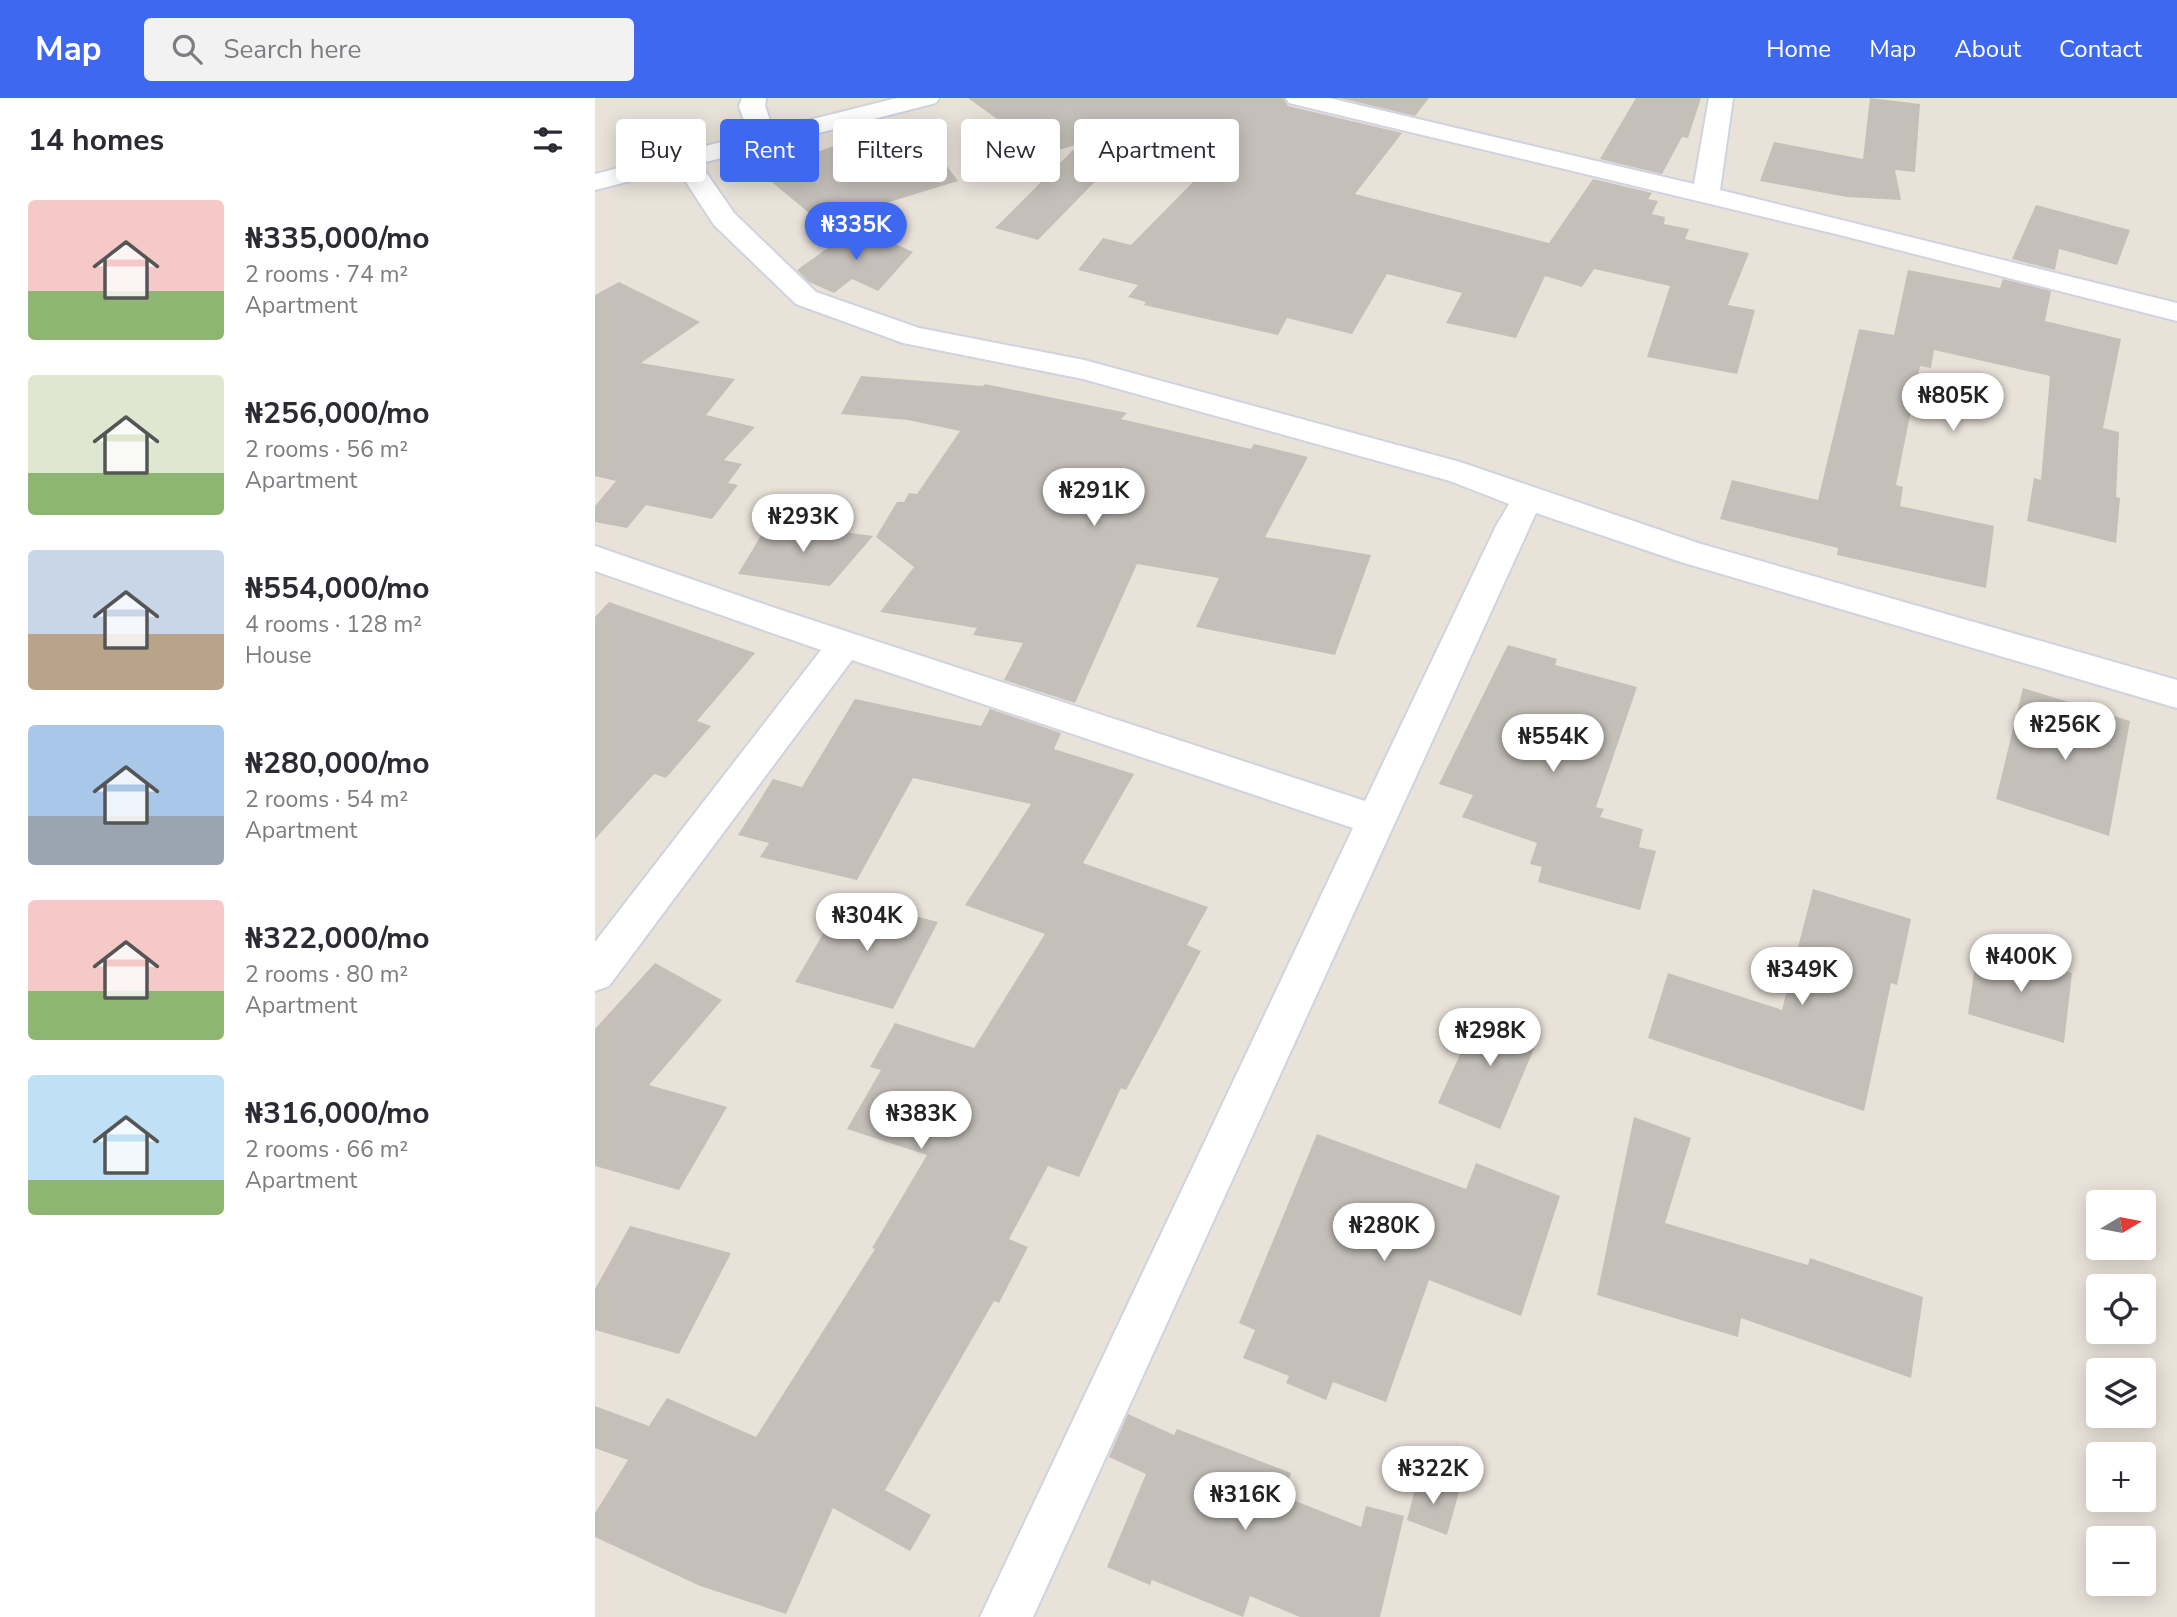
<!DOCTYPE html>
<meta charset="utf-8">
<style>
:root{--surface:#fff;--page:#f2f2f3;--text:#2b2b33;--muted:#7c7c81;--accent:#3f68f0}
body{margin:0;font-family:"Nunito Sans",sans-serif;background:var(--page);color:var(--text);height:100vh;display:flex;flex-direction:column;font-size:26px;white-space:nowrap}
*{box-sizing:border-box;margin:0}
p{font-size:23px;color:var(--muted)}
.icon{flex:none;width:38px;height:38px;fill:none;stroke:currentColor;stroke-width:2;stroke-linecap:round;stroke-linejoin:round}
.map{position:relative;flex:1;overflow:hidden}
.drawer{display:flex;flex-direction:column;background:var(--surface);width:595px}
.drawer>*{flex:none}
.banner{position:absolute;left:21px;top:21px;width:665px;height:63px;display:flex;gap:14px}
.needle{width:46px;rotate:80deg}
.fabs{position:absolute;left:1491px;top:1092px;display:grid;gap:14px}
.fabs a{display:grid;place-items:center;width:70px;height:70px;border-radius:7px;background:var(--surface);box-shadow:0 4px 18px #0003;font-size:35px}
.price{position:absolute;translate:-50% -60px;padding:0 16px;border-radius:24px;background:#fff;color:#222;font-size:23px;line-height:46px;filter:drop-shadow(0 2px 4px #0008)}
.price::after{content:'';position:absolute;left:50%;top:42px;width:21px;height:16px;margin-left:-10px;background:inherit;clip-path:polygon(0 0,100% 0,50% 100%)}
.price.on{background:var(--accent);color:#fff}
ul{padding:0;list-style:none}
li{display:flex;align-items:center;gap:21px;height:175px;padding:0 28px}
li span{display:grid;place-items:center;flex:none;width:196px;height:140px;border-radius:7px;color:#555}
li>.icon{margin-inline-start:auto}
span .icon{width:84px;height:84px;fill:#fffc;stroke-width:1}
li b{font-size:30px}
h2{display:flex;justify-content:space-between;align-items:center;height:84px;padding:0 28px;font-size:30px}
.chip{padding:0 24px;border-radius:7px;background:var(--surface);box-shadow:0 4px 18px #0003;font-size:24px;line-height:63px}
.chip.on{background:var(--accent);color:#fff}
header{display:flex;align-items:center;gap:42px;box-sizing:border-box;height:98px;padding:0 35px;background:var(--accent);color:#fff}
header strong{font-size:33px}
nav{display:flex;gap:38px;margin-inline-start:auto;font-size:24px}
.search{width:490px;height:63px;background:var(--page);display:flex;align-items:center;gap:18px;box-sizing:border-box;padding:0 24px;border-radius:7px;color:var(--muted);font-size:26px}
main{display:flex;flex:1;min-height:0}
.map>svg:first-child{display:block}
</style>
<header>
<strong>Map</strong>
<div class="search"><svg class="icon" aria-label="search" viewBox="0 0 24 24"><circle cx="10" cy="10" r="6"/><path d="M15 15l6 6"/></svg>Search here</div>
<nav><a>Home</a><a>Map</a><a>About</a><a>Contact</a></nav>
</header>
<main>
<section class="drawer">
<h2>14 homes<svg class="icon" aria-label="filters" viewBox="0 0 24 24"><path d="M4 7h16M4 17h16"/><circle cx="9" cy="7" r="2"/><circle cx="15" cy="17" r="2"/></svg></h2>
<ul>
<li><span style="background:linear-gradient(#f6c9c9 65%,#8fb573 0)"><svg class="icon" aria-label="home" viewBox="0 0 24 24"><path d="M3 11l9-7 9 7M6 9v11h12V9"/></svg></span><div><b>₦335,000/mo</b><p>2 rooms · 74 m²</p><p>Apartment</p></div></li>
<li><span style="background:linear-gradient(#dfe7d0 70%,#8fb573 0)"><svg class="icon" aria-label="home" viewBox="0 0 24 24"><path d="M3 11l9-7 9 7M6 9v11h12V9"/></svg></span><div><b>₦256,000/mo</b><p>2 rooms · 56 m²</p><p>Apartment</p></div></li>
<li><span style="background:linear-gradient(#c9d6e8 60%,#b9a48a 0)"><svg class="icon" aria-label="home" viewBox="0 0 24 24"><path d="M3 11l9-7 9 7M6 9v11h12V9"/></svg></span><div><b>₦554,000/mo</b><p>4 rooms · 128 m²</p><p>House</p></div></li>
<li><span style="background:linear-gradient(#a9c7e8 65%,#9aa5b1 0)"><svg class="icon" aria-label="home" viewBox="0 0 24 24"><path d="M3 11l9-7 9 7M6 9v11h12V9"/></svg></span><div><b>₦280,000/mo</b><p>2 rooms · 54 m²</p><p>Apartment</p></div></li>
<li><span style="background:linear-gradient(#f6c9c9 65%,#8fb573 0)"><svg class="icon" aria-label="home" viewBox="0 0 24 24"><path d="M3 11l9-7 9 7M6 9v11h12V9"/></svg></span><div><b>₦322,000/mo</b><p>2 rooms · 80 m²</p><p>Apartment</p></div></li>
<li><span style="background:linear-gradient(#bfe0f5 75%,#8fb573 0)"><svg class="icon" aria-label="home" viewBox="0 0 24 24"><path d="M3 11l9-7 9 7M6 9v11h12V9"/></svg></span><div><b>₦316,000/mo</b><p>2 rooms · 66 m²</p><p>Apartment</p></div></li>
</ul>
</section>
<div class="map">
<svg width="1582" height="1519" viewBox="0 0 1582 1519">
<rect width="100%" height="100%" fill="#e9e2d9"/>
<path fill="#c4bfb9" d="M373,0H688L693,8L807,35L760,96L954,145L998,81L1057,95L1053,101L1063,103L1057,116L1070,119L1069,126L1094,131L1090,141L1154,155L1133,207L1160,212L1142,276L1052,259L1075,188L999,171L987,189L950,178L921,240L851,225L867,195L792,176L757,236L692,220L683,237L549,207L551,204L533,199L543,187L483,172L508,140L536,147L599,83L523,60L443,142L400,130L484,46L450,56Z
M745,0H834L820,18Z
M1041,0H1106L1093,40L1087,39L1067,76L1005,61Z
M1275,0L1325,6L1320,74L1300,72L1306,102L1252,99L1165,83L1179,44L1268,61Z
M320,25L363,83L226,125L165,74L299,27L303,32Z
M1441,107L1535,132L1522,167L1464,151L1460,172L1417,161Z
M262,129L318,154L283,193L257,181L239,195L214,184L202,172Z
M1313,172L1405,190L1408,181L1456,193L1450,223L1526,241L1508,330L1524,334L1521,399L1525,400L1521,445L1432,423L1439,380L1446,382L1455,278L1339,252L1336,270L1325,268L1301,387L1308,389L1305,408L1399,428L1391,490L1242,457L1243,450L1125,421L1137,382L1223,402L1264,231L1299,237Z
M24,184L105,224L46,265L140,281L111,317L160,329L129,362L147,366L133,385L143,387L117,421L51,407L32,430L0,424V408L21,383L0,378V197Z
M266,278L388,288L390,286L532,315L526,321L656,351L659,346L713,359L670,439L776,457L740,557L601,529L624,480L542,466L480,605L409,582L428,545L378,537L382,530L285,514L319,469L281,439L302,404H309L314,395L322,396L365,333L313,322L246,316Z
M174,424L278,438L235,488L143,476Z
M14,504L160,555L102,623L116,628L71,680L59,676L0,741V519Z
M913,547L962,561L960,567L1042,589L1001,709L1009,711L1005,719L1048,731L1044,749L1061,753L1045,812L943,784L947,769L935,766L942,745L867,719L878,697L844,686Z
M1428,590L1535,623L1514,738L1401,701Z
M260,601L386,628L395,611L466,635L459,651L539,676L488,765L613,809L592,847L606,853L531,992L526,990L484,1079L453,1068L414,1141L433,1149L404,1205L399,1203L290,1392L336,1417L315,1453L238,1410L191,1516L105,1488L0,1439V1415L33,1362L0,1350V1308L54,1328L72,1300L161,1339L280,1151L277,1150L332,1057L252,1031L286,972L275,969L300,925L379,950L450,836L370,807L436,706L318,680L262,782L165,759L174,745L143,737L178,681L207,689Z
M1218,791L1316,821L1302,887L1296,885L1269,1013L1053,940L1073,875L1187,912Z
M249,800L343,824L298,911L200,884Z
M1383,848L1477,875L1469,945L1373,916Z
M60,865L127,902L54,987L132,1009L84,1092L0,1068V931Z
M886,910L946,934L905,1031L843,1005Z
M1039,1019L1096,1040L1070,1125L1213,1167L1215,1160L1328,1199L1316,1280L1146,1220L1143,1239L1002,1197Z
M722,1036L871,1091L881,1065L965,1098L926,1218L834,1182L791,1304L738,1284L731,1302L691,1285L694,1278L648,1260L660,1232L644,1225Z
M35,1128L136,1155L84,1256L0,1232V1191Z
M533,1316L579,1337L582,1331L696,1375L688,1398L766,1429L771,1408L809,1418L785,1519H705L655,1498L648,1519L557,1482L555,1487L512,1469L551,1376L514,1359Z
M823,1380L864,1394L852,1437L812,1422Z"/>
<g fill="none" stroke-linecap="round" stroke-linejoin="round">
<g stroke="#cfd3e0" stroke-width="4">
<path id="minor" d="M147,0H171L170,8L178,31L302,0H344L341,5L99,67L108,70L139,115L221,194L324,230L489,262L865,364L1106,446L1582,582V610L1086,464L941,415L438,1519H385L758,730L257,562L14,888L0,893V844L226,552L0,473V448L183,511L770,703L901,428L914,406L855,383L488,281L308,245L201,206L119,127L89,81L71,74L0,92V76L154,37L144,8Z
M691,0H734L1099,86L1114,0H1138L1125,92L1582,205V223L1245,137L694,5Z"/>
</g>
<use href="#minor" fill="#fff" fill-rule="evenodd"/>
</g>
</svg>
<div class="fabs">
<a><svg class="needle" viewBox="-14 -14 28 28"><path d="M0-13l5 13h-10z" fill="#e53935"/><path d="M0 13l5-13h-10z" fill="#7c7c81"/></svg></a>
<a><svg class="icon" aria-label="locate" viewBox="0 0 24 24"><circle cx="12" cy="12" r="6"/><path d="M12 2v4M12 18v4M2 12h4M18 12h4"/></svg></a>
<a><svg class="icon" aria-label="layers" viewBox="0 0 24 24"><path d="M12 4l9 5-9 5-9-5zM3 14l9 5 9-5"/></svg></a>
<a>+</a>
<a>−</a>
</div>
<b class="price on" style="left:261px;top:164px">₦335K</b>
<b class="price" style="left:1358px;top:335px">₦805K</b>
<b class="price" style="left:499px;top:430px">₦291K</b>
<b class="price" style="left:208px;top:456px">₦293K</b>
<b class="price" style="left:1470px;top:664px">₦256K</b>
<b class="price" style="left:958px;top:676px">₦554K</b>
<b class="price" style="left:272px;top:855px">₦304K</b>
<b class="price" style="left:1426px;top:896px">₦400K</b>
<b class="price" style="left:1207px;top:909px">₦349K</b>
<b class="price" style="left:895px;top:970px">₦298K</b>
<b class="price" style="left:326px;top:1053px">₦383K</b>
<b class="price" style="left:789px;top:1165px">₦280K</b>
<b class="price" style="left:838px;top:1408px">₦322K</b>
<b class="price" style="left:650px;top:1434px">₦316K</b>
<div class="banner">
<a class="chip">Buy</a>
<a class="chip on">Rent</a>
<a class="chip">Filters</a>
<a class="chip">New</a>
<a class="chip">Apartment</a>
</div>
</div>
</main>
